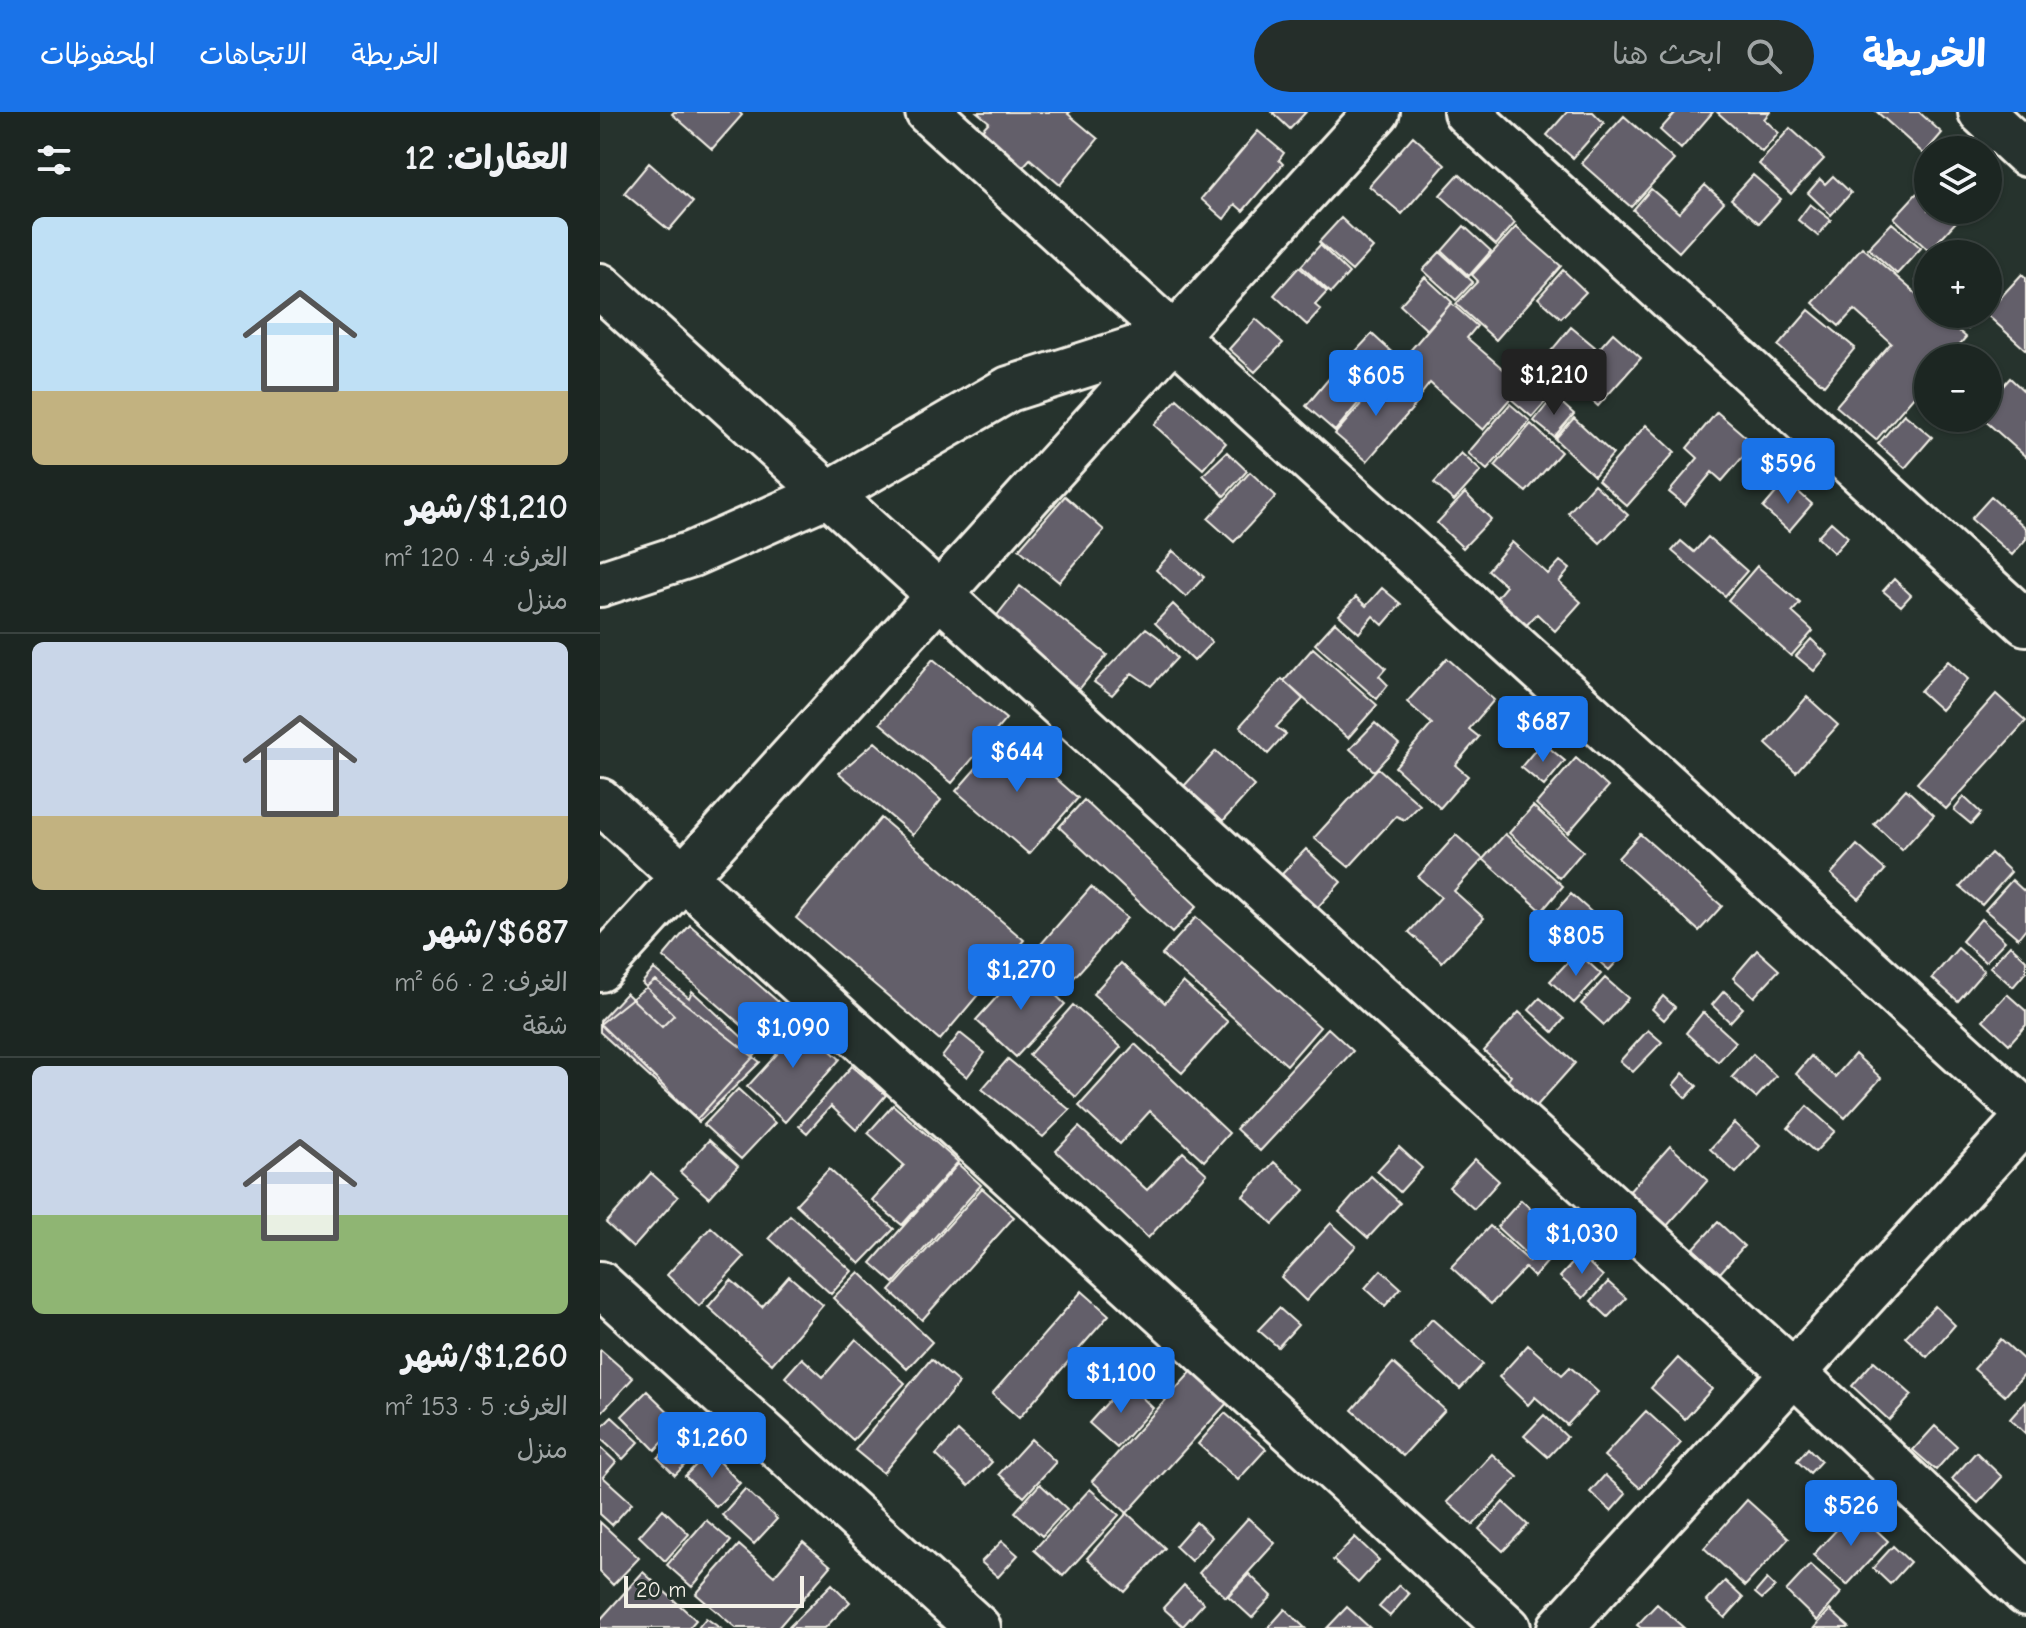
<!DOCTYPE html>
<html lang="ar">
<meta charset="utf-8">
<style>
:root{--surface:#1c2622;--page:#252e2a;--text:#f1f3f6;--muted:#a0a5a5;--line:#3a4340;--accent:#1a73e8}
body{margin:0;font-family:"Comic Neue","Playpen Sans Arabic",sans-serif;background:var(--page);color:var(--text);direction:rtl;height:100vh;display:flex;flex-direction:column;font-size:30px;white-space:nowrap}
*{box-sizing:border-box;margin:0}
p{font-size:26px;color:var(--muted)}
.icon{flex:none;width:44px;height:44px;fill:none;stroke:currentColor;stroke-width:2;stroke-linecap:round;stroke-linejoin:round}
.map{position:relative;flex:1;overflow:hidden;direction:ltr}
.details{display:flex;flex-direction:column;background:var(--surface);width:600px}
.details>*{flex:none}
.tools{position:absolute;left:1314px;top:24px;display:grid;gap:16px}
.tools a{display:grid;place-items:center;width:88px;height:88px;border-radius:50%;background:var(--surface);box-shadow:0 2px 6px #0004,0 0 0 2px var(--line);font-size:40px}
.scale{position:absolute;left:24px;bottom:20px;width:180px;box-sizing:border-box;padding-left:8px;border:4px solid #f4f1e8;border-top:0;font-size:22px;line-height:28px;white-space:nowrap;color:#f4f1e8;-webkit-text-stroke:6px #26332d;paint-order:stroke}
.price{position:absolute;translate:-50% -68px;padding:0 18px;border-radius:8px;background:var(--accent);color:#fff;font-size:26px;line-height:52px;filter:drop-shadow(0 2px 4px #0008)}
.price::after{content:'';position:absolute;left:50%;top:48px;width:24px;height:18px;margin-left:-12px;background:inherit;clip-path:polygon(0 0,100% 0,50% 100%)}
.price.active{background:#222;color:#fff}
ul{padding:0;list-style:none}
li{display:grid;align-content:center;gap:16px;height:424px;padding:0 32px}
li+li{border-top:2px solid var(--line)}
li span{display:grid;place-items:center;height:248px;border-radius:12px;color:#555}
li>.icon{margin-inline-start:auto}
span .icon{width:144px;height:144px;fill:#fffc;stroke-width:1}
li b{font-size:34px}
h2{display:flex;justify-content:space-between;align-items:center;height:96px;padding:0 32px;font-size:34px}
header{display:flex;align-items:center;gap:48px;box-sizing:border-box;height:112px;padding:0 40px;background:var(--accent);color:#fff}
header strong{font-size:38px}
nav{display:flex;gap:44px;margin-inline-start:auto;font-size:28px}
.search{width:560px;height:72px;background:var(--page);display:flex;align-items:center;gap:20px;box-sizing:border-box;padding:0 28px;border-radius:44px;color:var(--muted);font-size:30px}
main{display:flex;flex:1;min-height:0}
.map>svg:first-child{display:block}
</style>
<header>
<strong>الخريطة</strong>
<div class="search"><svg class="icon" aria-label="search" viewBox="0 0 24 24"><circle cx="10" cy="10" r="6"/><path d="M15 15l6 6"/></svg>ابحث هنا</div>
<nav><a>الخريطة</a><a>الاتجاهات</a><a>المحفوظات</a></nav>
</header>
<main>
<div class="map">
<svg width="1426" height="1516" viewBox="0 0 1426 1516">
<rect width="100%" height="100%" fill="#26332d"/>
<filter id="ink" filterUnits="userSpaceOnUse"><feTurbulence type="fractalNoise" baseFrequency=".0125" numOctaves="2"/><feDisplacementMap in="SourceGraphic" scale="16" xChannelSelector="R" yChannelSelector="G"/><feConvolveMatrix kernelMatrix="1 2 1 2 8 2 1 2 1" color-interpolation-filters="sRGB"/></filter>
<g filter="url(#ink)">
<path fill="#645f6a" stroke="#f4f1e8" stroke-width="2" d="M74,0H139L142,3L112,37L72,2Z
M377,0H470L468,2L498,27L460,73L430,47L420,58L378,22L389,10Z
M672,0H706L690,17Z
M967,0H993L1004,11L973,46L947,23Z
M1076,0H1113L1081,37L1060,18Z
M1117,0H1170L1164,7L1179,21L1162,40Z
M1277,0H1319L1342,21L1324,42Z
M1024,4L1074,48L1031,95L981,51Z
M1190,16L1224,47L1191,82L1159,52Z
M658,19L684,41L679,48L683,52L643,99L635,92L624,107L601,87Z
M813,24L845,53L802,102L769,74Z
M49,51L93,90L69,118L24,81Z
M859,62L915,111L896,133L840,83Z
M1153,63L1181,87L1159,111L1131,87Z
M1233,64L1251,81L1231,103L1208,81L1220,67L1225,72Z
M1328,69V98H1367L1329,139L1294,106Z
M1105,73L1124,90L1079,140L1033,98L1051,77L1079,101Z
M1210,92L1231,108L1218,124L1198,108Z
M741,106L773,136L752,159L719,130Z
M1292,111L1321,136L1297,162L1268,136Z
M864,114L891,139L869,164L842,139Z
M916,115L961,154L896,228L856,192L878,169L872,163Z
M720,133L749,161L731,181L701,154Z
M1262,135L1328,192V202H1339L1366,225L1348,246H1328V268L1276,328L1236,294L1291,231L1254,198L1239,214L1213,191Z
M840,140L873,170L856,188L823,158Z
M699,155L727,180L715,193L721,198L707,213L674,183Z
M1328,156V181L1316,169Z
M963,158L986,180L961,206L938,186Z
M1422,162L1426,166V238L1386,202H1388V199Z
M825,165L852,190L827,218L800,193Z
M851,191L877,214L867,226L922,273L883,318L830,271L818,286L790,262Z
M1209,198L1255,236L1224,273L1178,234Z
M1351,202H1381L1368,217Z
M656,207L683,231L655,260L629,237Z
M971,215L995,235L975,259L951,239Z
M1013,221L1041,246L998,294L970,269Z
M772,222L797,245L782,262L756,239Z
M1375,236L1387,246H1365Z
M951,243L971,261L932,305L911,287Z
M1388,247L1400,258L1388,272Z
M732,263L761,288L735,319L706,294Z
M786,263L818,290L767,349L735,322Z
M1410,266L1426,281V345L1382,306H1388V291Z
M954,284L974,302L954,325L934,309Z
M577,287L626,331L603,357L554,313Z
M910,292L930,309L887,358L868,341Z
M1117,300L1154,332L1122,369L1112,360L1085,393L1069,380L1098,346L1087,336Z
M1304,302L1332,325L1305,356L1278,332Z
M974,306L1013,342L994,364L955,327Z
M931,312L961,340L926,380L895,354Z
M1046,313L1075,340L1027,394L998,368Z
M627,340L647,359L624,384L603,363Z
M861,341L881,359L854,389L834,371Z
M650,360L676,384L634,430L608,407Z
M1186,369L1212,392L1189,419L1163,396Z
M994,372L1028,403L1000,431L968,401Z
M865,381L891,407L863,436L837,411Z
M465,384L504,418L459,470L419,437Z
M1391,385L1426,416V427L1412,443L1371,407Z
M1231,410L1248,425L1234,441L1217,425Z
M1108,425L1147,459L1125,484L1072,439L1081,429L1094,440Z
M912,430L948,462L960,449L970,457L959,470L981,490L955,519L937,502L922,518L892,491L906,474L888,458Z
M573,439L604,465L586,485L556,458Z
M1157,454L1200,491L1192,500L1213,519L1191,544L1128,488Z
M1294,467L1311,483L1301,494L1283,479Z
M420,474L507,543L477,580L391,511Z
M782,476L801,492L783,513L773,504L759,521L739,503L756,485L766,494Z
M573,492L612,530L594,549L555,511Z
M735,510L786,556L779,564L788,573L777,587L715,532Z
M546,516L558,525L577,546L551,574L532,561L512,583L494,570Z
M1211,527L1228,543L1214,559L1196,544Z
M713,536L777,593L748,626L684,569Z
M847,546L894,588L869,617L879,625L855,653L868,664L840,696L795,655L832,612L807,590Z
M333,547L406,607L352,671L280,611Z
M1348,549L1368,567L1341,598L1320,579Z
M682,567L703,587L676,615L686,622L668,642L640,614Z
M1396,582L1426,609L1346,697L1317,671Z
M1207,585L1238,613L1196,660L1166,632Z
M775,611L799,632L774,659L750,637Z
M406,622L478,686L429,742L356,679Z
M275,630L341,688L313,723L239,661Z
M942,630L965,649L944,674L921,655Z
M616,639L654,674L623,709L584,674Z
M976,646L1008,675L968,721L936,692Z
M778,656L820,693L805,708L796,704L749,755L714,726Z
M1306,677L1334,703L1302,738L1274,712Z
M1364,685L1381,701L1371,712L1354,698Z
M484,688L597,794L572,821L459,715Z
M933,694L983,739L960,766L909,721Z
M281,706L424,828L340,928L196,806Z
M905,722L963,774L942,799L883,747Z
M1040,722L1122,794L1099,819L1018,746Z
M856,723L883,747L854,779L884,806L842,850L809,820L841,785L818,765Z
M1257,733L1285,758L1259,787L1231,762Z
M706,737L741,770L717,796L682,762Z
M1391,741L1411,760L1382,793L1360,775Z
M1412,768L1426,781V816L1418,826L1385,798Z
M491,775L527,806L472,868L434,840Z
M971,782L997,805L973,832L946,810Z
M596,805L720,915L687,953L562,843Z
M1381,807L1405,829L1385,850L1362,829Z
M90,813L190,900L162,931L63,845Z
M993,819L1022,844L1009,858L980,833Z
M1410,833L1426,848V860L1413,875L1390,855Z
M1358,836L1384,859L1358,889L1332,866Z
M1157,838L1179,858L1154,885L1133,866Z
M977,840L1001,862L974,891L950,869Z
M521,851L565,891L583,870L628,910L582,961L493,882Z
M425,854L465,892L416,945L376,908Z
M54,857L89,886L92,879L158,940L97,1007L0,912V909L26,881L62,915L74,903L42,871Z
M1005,866L1028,886L1004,913L981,892Z
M55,868L160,950L99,1010L0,920V912Z
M1124,879L1143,896L1130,910L1112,893Z
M1407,882L1426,899V913L1409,932L1383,908Z
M1063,884L1075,895L1064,908L1052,897Z
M940,886L964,907L953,920L929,898Z
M473,893L521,935L476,985L429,943Z
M919,900L975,951L934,997L906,971L911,964L884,939Z
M1103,900L1136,930L1118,950L1086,921Z
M194,907L240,947L185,1010L147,975L177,942L169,935Z
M728,916L753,939L660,1039L636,1017Z
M1048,918L1062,930L1033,960L1020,949Z
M360,921L385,941L367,965L342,945Z
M535,932L629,1021L604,1049L550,999L520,1032L479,994Z
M1153,942L1176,964L1156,986L1132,965Z
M1255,942L1281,966L1245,1006L1196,962L1211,944L1235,965Z
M408,947L470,998L443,1025L382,977Z
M252,954L286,983L256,1018L231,994L207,1021L199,1014Z
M1083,961L1097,974L1086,986L1073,973Z
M138,977L175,1011L141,1047L104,1013Z
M293,993L358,1050L302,1113L272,1088L304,1053L268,1021Z
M1207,994L1235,1019L1215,1040L1188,1016Z
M1134,1011L1160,1034L1136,1061L1110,1037Z
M479,1015L547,1078L583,1040L607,1062L548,1126L456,1039Z
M109,1028L138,1054L109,1086L80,1060Z
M1070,1034L1108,1068L1066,1115L1028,1081Z
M799,1035L822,1056L800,1080L777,1059Z
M875,1047L899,1069L874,1097L849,1075Z
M674,1050L705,1078L673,1112L643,1084Z
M358,1052L381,1073L294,1171L271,1151Z
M229,1057L294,1117L260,1152L196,1092Z
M51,1061L78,1085L33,1136L6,1111Z
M771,1064L800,1091L768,1126L739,1100Z
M382,1076L414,1105L322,1208L290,1179Z
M921,1088L951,1116L926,1142L897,1115Z
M190,1103L252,1159L231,1182L169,1126Z
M1118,1110L1144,1134L1120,1161L1093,1137Z
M731,1111L756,1134L706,1189L681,1165Z
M890,1114L929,1149L953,1123L963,1132L934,1165L925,1156L891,1192L851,1155Z
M111,1115L144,1145L99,1194L67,1163Z
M980,1143L1003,1164L983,1186L960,1165Z
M781,1158L801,1176L785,1194L765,1176Z
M259,1160L332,1230L307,1257L233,1186Z
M189,1164L223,1193L172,1252L108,1195L131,1168L162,1195Z
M1008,1170L1026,1186L1008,1205L991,1189Z
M482,1179L509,1203L419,1306L392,1282Z
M1335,1194L1355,1213L1327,1245L1305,1225Z
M679,1196L698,1213L678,1235L658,1218Z
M832,1207L883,1252L860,1277L810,1232Z
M256,1227L305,1271L253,1328L185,1265L202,1246L223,1265Z
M1401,1227L1426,1250V1260L1405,1284L1374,1257Z
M928,1233L962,1263L970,1255L998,1280L967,1313L935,1285L928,1293L899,1265Z
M1,1238L33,1266L0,1302V1239Z
M1078,1246L1112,1277L1085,1307L1051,1276Z
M331,1247L359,1271L283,1361L255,1338Z
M1274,1249L1312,1283L1289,1308L1252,1274Z
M793,1251L845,1298L803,1344L752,1298Z
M593,1258L628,1290L527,1401L492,1369Z
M526,1270L553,1296L517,1336L489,1311Z
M47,1279L81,1312L55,1338L22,1304Z
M1426,1289V1322L1410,1307Z
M1046,1299L1081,1331L1040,1376L1004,1344Z
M625,1301L666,1337L638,1368L598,1332Z
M944,1303L967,1325L948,1345L924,1324Z
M12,1305L39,1330L23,1347L0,1326V1317Z
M1335,1314L1357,1334L1336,1358L1313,1338Z
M84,1319L101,1336L75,1363L58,1346Z
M358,1319L392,1350L369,1374L336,1343Z
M431,1327L456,1350L424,1385L399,1362Z
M0,1335L16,1350L3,1365L32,1391L12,1413L0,1402Z
M1208,1336L1221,1349L1210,1361L1197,1349Z
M109,1340L140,1371L116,1395L85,1364Z
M1376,1340L1402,1365L1378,1391L1352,1367Z
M892,1342L918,1365L873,1413L847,1390Z
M1005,1363L1026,1382L1011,1399L990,1380Z
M440,1372L467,1397L442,1424L415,1400Z
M145,1377L177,1407L154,1432L122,1403Z
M490,1377L519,1403L463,1464L434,1438Z
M1147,1388L1189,1426L1145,1474L1104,1436Z
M903,1390L928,1413L903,1439L879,1417Z
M63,1397L89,1422L65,1449L39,1424Z
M1255,1398L1288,1429L1247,1473L1213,1443Z
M527,1401L565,1436L525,1480L487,1446Z
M648,1406L675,1431L626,1485L599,1461Z
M106,1408L131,1429L92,1475L67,1453Z
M0,1410L39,1446L13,1473L0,1460Z
M596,1410L612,1425L591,1449L575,1434Z
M755,1425L779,1448L758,1471L733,1448Z
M402,1429L418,1443L398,1465L381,1450Z
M203,1430L231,1454L178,1516H136L96,1482L139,1433L174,1464Z
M1293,1434L1310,1450L1290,1472L1273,1456Z
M1210,1453L1241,1481L1217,1509L1186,1479Z
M43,1460L96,1508L89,1516H0V1508Z
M649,1462L672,1484L652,1506L628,1484Z
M1167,1467L1175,1475L1162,1487L1155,1481Z
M1125,1469L1143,1486L1125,1506L1106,1489Z
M232,1472L250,1490L225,1516H190L189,1515Z
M584,1473L604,1491L583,1514L563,1496Z
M799,1473L809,1482L790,1504L779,1495Z
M1057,1492L1084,1516H1041L1037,1513Z
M747,1495L770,1516H727Z
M685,1497L705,1516H668Z
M1230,1498L1249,1515L1248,1516H1214Z
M106,1506L120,1516H98Z"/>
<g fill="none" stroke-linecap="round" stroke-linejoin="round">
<g stroke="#f4f1e8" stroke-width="50">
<path id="minor" d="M328,0L1426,1000
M866,0L1426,511
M1381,0L1426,42
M0,174L1194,1261L1426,1481
M0,472L92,442L228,382L409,277L572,225
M0,689L908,1516
M0,857L777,0
M0,1172L378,1516
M960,1516L1426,1007"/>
</g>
<use href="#minor" stroke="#26332d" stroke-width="44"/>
</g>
</g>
</svg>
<div class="tools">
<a><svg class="icon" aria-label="layers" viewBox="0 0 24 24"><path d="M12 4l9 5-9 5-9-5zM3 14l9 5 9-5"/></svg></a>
<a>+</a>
<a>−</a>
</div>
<div class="scale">20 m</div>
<b class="price active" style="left:954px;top:305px">$1,210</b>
<b class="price" style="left:776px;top:306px">$605</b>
<b class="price" style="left:1188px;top:394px">$596</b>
<b class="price" style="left:943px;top:652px">$687</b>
<b class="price" style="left:417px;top:682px">$644</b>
<b class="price" style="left:976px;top:866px">$805</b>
<b class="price" style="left:421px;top:900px">$1,270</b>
<b class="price" style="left:193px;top:958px">$1,090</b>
<b class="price" style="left:982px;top:1164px">$1,030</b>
<b class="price" style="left:521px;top:1303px">$1,100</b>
<b class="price" style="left:112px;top:1368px">$1,260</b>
<b class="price" style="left:1251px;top:1436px">$526</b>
</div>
<section class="details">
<h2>العقارات: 12<svg class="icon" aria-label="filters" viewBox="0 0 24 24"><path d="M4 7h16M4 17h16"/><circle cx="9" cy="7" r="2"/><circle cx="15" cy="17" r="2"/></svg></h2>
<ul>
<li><span style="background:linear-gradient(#bfe0f5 70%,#c2b280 0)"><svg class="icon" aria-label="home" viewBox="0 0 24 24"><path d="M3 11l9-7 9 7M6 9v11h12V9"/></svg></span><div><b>$1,210/شهر</b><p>الغرف: 4 · 120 m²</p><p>منزل</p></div></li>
<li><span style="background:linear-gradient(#c9d6e8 70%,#c2b280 0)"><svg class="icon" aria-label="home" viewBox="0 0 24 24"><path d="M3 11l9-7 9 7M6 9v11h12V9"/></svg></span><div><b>$687/شهر</b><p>الغرف: 2 · 66 m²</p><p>شقة</p></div></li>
<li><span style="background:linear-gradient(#c9d6e8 60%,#8fb573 0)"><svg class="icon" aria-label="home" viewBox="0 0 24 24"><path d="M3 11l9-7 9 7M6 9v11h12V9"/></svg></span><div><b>$1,260/شهر</b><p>الغرف: 5 · 153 m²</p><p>منزل</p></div></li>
</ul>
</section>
</main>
